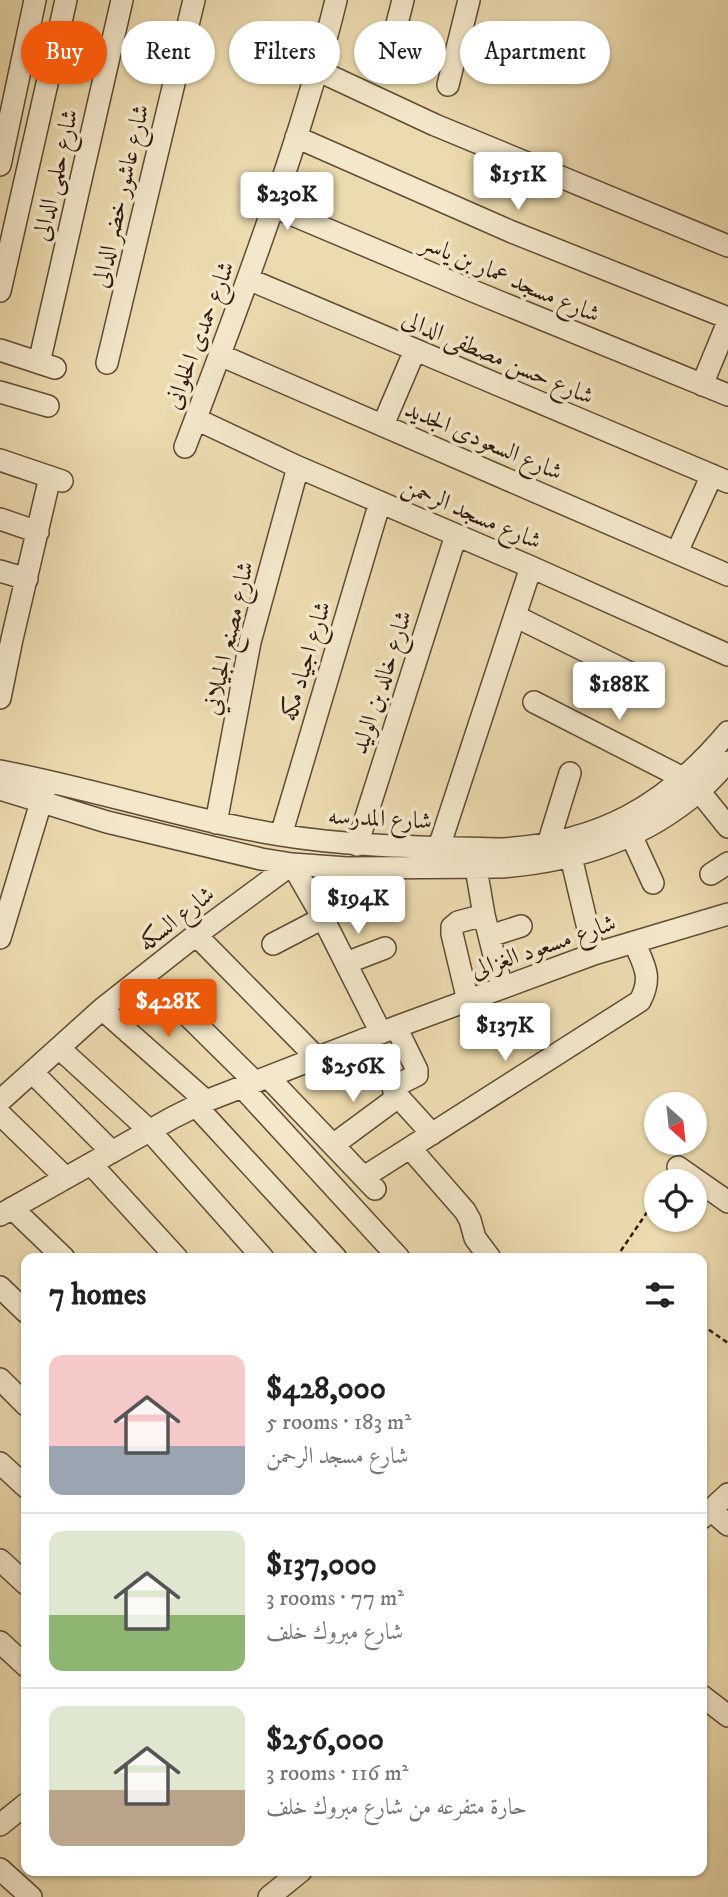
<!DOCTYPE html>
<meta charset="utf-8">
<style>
:root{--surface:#fff;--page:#f6f6f6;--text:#222;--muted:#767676;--line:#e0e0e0;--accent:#ea580c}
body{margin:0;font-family:"IM FELL DW Pica",Amiri,serif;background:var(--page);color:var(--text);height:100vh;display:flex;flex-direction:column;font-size:26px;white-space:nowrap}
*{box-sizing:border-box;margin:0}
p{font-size:23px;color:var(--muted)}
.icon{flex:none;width:38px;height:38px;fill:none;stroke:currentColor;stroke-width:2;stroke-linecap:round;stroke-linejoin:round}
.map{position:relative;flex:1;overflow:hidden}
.details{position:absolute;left:21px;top:1253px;width:686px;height:623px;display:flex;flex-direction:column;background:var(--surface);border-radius:14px;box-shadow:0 2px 5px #0004}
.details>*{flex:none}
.banner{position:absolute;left:21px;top:21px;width:686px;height:63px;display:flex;gap:14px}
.needle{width:46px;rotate:153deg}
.tools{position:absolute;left:644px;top:1092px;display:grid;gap:14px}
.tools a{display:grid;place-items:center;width:63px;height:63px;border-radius:50%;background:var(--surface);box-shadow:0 2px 5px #0004;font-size:35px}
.price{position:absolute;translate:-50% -60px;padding:0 16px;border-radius:7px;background:#fff;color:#222;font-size:23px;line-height:46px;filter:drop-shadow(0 2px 4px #0008)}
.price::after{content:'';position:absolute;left:50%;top:42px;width:21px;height:16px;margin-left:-10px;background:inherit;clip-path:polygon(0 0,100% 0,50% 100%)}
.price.current{background:var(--accent);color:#fff}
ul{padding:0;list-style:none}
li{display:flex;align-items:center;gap:21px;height:175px;padding:0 28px}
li+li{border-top:2px solid var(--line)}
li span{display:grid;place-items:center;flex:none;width:196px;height:140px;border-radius:14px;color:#555}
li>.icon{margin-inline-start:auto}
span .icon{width:84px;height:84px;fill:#fffc;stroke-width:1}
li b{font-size:30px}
h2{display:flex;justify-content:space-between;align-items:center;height:84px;padding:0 28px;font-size:30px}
.chip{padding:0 24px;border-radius:32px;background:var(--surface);box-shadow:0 2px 5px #0004;font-size:24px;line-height:63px}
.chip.current{background:var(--accent);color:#fff}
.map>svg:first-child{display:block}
</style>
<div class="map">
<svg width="728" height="1897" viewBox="0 0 728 1897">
<rect width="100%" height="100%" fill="#ecdbaf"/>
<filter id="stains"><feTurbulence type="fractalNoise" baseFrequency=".00286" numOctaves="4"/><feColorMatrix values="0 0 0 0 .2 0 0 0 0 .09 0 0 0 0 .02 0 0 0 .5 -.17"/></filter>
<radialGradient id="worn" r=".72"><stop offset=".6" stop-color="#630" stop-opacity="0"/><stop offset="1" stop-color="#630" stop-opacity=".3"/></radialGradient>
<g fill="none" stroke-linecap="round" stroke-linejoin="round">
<g stroke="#604b36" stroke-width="24">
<path id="minor" d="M389,55L403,0
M317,70L435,125L728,246
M448,85L469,0
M296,137L512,232L728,318
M0,165L35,0
M274,207L473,291L728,395
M248,279L728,482
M0,291L66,0
M0,350L55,368
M220,355L728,575
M39,363L122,0
M107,363L194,0
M702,385L728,322
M0,392L48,406
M196,419L298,467L531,567L728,655
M383,425L415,350
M185,447C225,341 265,236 299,129C312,86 326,43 336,0
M0,460L62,481
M0,519L38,532
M677,552L712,475
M0,571L27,579
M515,616L650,683
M0,698L12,639L50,477
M534,702L685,779L699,791L728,827
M0,771C94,789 185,819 280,835C353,847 428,847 502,849C599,843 666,806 728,732
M0,789L107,822L261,859L292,864L347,868L500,867C572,862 642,840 698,792C709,783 718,772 728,762
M216,823L250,642L298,467
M281,835L380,502
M631,835L653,883
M548,844L570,773
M357,845L456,535
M439,847L531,567
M571,857L594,954
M476,868L484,915L502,988
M711,874L728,863
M196,935L317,1058
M490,936L521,926
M0,938L45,789
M273,944L323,918
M346,963L385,948
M468,1001L452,934V927L458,922L484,915
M179,1007L255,1082
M102,1009L206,1101
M396,1027L417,1070V1075L393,1087L394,1092L432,1134
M59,1048L150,1131L263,1258
M32,1072L112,1152
M268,1077L375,1189
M242,1087L399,1258
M0,1101L102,1009L196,935L292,864L323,918L381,1033
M196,1106L336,1258
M0,1114L66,1178
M333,1145L398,1097
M410,1148L465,1211L470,1220L475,1238L490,1258
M91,1164L177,1258
M678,1167L728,1202
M364,1177L640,1001C653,977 644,965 634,942
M12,1208L64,1258
M0,1215L172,1118L206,1101L396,1027L594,954L728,914
M0,1287L26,1312
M0,1379L26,1405
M0,1463L26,1487
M711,1510L728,1525
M702,1518L728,1494
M0,1560L26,1584
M0,1642L26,1666
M702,1696L728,1716
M0,1825L26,1804
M0,1869L31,1897
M269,1897L301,1871"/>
</g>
<path stroke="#311b0d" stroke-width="2.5" stroke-dasharray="5 3.5" stroke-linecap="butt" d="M616,1258L656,1199
M702,1325L728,1343"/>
<use href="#minor" stroke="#f3e8cb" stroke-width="21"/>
</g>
<g text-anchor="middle" stroke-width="7" stroke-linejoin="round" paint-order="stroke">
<g font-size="24" fill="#311b0d" stroke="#f3e8cb">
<text transform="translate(55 175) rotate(-77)" y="8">شارع حلمى الدالى</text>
<text transform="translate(120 196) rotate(-77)" y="8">شارع عاشور خضر الدالى</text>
<text transform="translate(511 278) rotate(23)" y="8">شارع مسجد عمار بن ياسر</text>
<text transform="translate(199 335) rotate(-69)" y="8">شارع حمدى الحلوانى</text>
<text transform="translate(498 357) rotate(23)" y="8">شارع حسن مصطفى الدالى</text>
<text transform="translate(484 440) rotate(23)" y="8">شارع السعودى الجديد</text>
<text transform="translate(472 513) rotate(23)" y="8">شارع مسجد الرحمن</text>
<text transform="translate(228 638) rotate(-77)" y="8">شارع مصنع الجيلاني</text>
<text transform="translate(305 661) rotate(-73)" y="8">شارع اجياد مكه</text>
<text transform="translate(381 682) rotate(-72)" y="8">شارع خالد بن الوليد</text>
<text transform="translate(380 818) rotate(3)" y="8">شارع المدرسه</text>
<text transform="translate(176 918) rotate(-38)" y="8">شارع السكه</text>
<text transform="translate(543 946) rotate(-19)" y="8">شارع مسعود الغزالى</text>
</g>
</g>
<rect width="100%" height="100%" filter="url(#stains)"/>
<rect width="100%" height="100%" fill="url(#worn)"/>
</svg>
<div class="tools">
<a><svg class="needle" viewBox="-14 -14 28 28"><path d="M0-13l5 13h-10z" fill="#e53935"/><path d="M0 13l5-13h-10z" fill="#767676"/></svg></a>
<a><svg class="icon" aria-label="locate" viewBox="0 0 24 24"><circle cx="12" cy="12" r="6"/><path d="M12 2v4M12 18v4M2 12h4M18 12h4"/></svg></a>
</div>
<b class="price" style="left:518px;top:212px">$151K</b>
<b class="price" style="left:287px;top:232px">$230K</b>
<b class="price" style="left:619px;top:722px">$188K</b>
<b class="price" style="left:358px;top:936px">$194K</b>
<b class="price current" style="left:168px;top:1039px">$428K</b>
<b class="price" style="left:505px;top:1063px">$137K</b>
<b class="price" style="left:353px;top:1104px">$256K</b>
<div class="banner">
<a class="chip current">Buy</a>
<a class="chip">Rent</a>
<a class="chip">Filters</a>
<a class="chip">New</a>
<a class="chip">Apartment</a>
</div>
<section class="details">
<h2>7 homes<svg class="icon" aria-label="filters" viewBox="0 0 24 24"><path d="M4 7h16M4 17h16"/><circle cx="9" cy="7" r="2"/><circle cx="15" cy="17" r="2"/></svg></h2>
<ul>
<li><span style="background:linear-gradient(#f6c9c9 65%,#9aa5b1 0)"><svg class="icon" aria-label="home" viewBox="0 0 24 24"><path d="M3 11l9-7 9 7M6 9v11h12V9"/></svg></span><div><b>$428,000</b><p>5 rooms · 183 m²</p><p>شارع مسجد الرحمن</p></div></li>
<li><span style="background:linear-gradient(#dfe7d0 60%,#8fb573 0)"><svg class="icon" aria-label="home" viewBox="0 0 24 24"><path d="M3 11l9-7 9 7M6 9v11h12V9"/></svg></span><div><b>$137,000</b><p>3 rooms · 77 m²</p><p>شارع مبروك خلف</p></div></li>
<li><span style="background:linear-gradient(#dfe7d0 60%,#b9a48a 0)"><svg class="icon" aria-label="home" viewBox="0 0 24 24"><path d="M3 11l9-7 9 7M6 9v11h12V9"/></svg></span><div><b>$256,000</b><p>3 rooms · 116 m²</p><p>حارة متفرعه من شارع مبروك خلف</p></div></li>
</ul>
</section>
</div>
